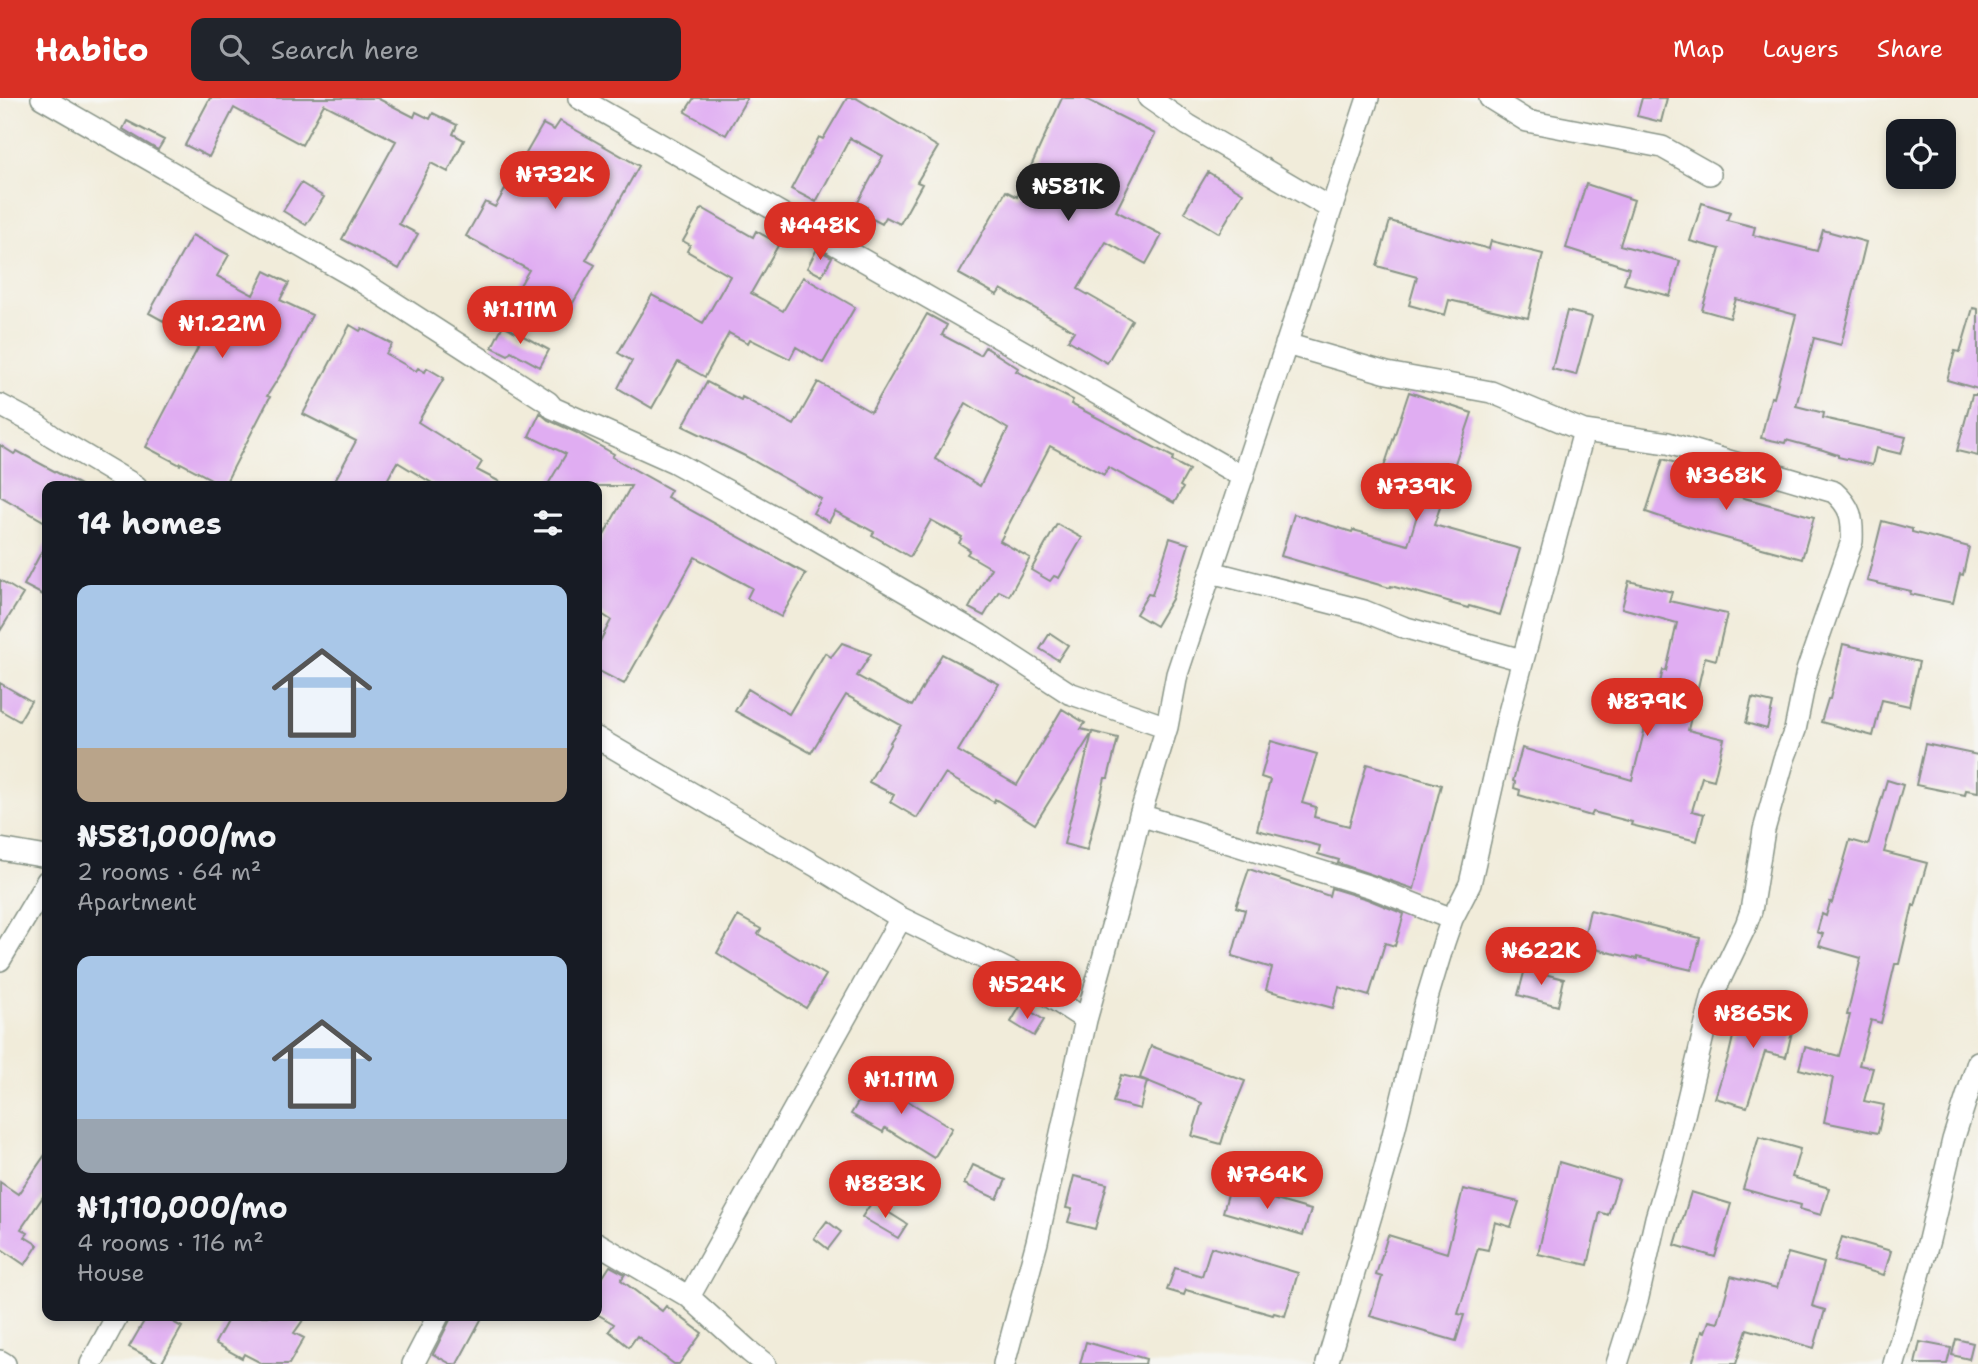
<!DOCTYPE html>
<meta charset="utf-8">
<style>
:root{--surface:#171b24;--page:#20242c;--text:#f1f3f6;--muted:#9ea1a6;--accent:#d93025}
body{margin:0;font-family:"Shantell Sans",sans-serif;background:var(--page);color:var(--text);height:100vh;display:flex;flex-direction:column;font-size:26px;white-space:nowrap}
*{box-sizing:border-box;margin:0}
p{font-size:23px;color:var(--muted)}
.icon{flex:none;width:38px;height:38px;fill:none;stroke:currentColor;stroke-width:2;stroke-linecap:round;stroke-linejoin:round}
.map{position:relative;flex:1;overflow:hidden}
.details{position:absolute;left:42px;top:383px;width:560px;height:840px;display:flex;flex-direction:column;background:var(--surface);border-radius:14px;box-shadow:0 4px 10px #0003}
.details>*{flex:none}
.fabs{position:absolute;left:1886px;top:21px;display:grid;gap:14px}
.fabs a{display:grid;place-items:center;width:70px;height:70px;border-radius:14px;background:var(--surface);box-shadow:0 4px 10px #0003;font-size:35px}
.price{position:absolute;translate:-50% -60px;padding:0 16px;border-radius:24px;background:var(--accent);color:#fff;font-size:23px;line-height:46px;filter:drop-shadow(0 2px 4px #0008)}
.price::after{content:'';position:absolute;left:50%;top:42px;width:21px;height:16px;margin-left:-10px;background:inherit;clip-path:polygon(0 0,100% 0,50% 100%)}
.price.active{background:#222;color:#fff}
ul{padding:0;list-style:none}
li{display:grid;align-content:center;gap:14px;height:371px;padding:0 35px}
li span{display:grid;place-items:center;height:217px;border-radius:14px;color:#555}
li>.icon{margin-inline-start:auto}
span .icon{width:126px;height:126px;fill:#fffc;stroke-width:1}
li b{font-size:30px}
h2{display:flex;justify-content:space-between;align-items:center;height:84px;padding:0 35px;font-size:30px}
header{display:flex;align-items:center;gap:42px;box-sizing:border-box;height:98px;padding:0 35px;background:var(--accent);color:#fff}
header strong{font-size:33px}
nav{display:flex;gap:38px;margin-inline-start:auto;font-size:24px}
.search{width:490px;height:63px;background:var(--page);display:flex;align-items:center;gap:18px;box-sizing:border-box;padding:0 24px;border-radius:14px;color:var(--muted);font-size:26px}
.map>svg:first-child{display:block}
</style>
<header>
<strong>Habito</strong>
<div class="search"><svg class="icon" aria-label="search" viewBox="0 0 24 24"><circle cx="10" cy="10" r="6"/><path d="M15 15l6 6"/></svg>Search here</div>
<nav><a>Map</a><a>Layers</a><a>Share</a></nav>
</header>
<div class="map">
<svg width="1978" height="1266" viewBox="0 0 1978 1266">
<rect width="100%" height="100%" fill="#f6f6f2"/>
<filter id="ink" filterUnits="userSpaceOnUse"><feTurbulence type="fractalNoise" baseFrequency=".0143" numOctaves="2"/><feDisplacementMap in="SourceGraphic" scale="14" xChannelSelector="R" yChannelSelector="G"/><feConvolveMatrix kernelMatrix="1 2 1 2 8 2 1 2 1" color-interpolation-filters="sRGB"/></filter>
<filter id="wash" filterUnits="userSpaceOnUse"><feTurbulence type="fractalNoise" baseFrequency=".00686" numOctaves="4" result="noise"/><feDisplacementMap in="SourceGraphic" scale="28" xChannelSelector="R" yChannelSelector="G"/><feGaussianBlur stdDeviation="1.57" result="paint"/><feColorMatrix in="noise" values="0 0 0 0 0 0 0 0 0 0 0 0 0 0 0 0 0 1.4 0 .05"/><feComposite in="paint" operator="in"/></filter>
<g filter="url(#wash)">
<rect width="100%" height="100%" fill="#f1ecda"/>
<g id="blocks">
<path fill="#e0adf2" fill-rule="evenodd" d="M210,0H377L414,19L416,14L430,21L433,15L457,27L453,36L464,42L448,74L431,65L399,126L418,136L399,171L342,141L396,43L324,6L302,47L234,10L209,59L185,47Z
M694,0H747L726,37L685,14Z
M847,0H856L938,49L917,84L922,86L900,126L886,119L882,126L863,116L867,109L858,104L883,58L850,40L816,104L791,91L819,39L823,41Z
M1062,0H1084L1155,36L1116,113L1162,137L1146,166L1106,144L1078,191L1132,222L1107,265L1068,242L1074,233L1001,191L997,197L959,176L1006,93L1017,99Z
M1642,0H1667L1661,24L1637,18Z
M127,23L164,42L158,52L123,31Z
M560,23L639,68L586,162L595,167L570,210L541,193L534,205L516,194L529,172L466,138L485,104L495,109L543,26L554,32Z
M1208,74L1243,95L1219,135L1184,114Z
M301,85L324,99L306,127L283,113Z
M1586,86L1634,102L1620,147L1680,163L1670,198L1624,186L1629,170L1566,150Z
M1702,105L1730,114L1727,122L1755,129L1753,137L1817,153L1823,132L1866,144L1841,247L1814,240L1796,308L1824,315L1823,320L1906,339L1901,356L1876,350L1872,367L1838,359V357L1823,352L1786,342L1785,345L1761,340L1771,299L1774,300L1796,217L1736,201L1730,220L1702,212L1720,151L1690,143Z
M702,110L753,139L756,133L779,146L751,195L783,213L803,179L855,209L823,265L796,249L790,261L750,241L748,245L729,235L705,279L678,264L652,310L618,290L632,263L618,255L652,197L703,225L730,178L687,153L690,147L683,143Z
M1390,123L1489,151L1491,143L1543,156L1528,220L1449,202L1445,217L1409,207L1417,179L1377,168Z
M192,137L229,157L217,178L253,197L265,173L289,185L280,202L312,217L286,268L267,298L270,299L224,388L181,365L180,367L146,349L198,250L196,249L200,243L149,215Z
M817,151L832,159L822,178L807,170Z
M1973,210L1978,211V291L1947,282L1955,253L1960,254Z
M1567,213L1592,219L1576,277L1552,271Z
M927,216L947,227L942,237L980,257L985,249L1018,270L1016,273L1073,302L1071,306L1173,359L1172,363L1189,372L1180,388L1183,390L1174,405L1108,369L1104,377L1050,348L1000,443L1030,460L1009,498L999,493L984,518L969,510L991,470L967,456L970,452L959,445L962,439L931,422L910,459L872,437L874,434L835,413L829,424L813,415L821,401L745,358L683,328L707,284L741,302L742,299L794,327L818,284L871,314ZM966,305L1008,331L980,388L935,361Z
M350,227L360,233L362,230L392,246L386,256L416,273L418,270L425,274L427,270L444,280L418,324L482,364L477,372L508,388H437L397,364L384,388H332L356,343L303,316Z
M503,227L549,252L540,269L511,253L508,257L492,249Z
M1409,294L1472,315L1434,427L1520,451L1500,517L1469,508L1468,510L1450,505L1451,504L1416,494V495L1391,488L1390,490L1281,458L1294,416L1352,434L1353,432L1408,447L1419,411L1375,396Z
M1972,297H1978V358L1957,353Z
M540,315L548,322L575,334L614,356L612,359L671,392L667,399L806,476L781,519L747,500L752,490L695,459L624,586L597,572V549L611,522L597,513V449L631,388H547L566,356L529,338Z
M0,347L14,356L17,353L82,388H47V425L0,398Z
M1663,361L1708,375L1704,389L1814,419L1802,461L1711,436L1646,414Z
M1882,423L1912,431V434L1969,449L1963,477L1960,476L1953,505L1910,496L1911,493L1867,483Z
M1057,426L1082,440L1059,480L1054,478L1050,483L1031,472Z
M1170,440L1189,446L1172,501L1156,528L1136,516L1148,496L1152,497Z
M47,443V499L24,487Z
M0,482L23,496L0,533Z
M1629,483L1672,494L1669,503L1727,516L1716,562L1705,559L1688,632L1724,641L1714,682L1702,679L1692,713L1704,716L1697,743L1631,727L1632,724L1593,714L1591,718L1519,697L1520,692L1514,690L1515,684L1513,683L1522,650L1632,682L1647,622L1651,623L1663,572L1666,573L1677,525L1622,510Z
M1050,535L1068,547L1058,562L1040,551Z
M842,545L871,556L857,578L912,608L942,556L999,586L958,653L1017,687L1062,611L1085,625L1081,631L1118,640L1108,680H1105L1087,752L1064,746L1092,635L1035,726L995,701L994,704L945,676L917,720L890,704L894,697L869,684L891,645L890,644L901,627L846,597L811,655L735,613L748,591L789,616L825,555L831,559Z
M1843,546L1919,564L1909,608L1882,602L1873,638L1821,624L1828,601H1830Z
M0,585L31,603L19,623L0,612Z
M1752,600L1773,605L1767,631L1746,625Z
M1271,643L1317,656L1302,705L1316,709L1314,719L1349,728L1367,666L1441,687L1414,791L1338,765L1339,762L1318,756L1320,748L1257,732L1270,682L1261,679Z
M1925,646L1978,657V694L1966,692L1965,697L1916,687Z
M1887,682L1903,687L1884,754L1927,765L1915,808L1913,807L1899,866H1895L1881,925L1871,922L1859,967L1873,970L1864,1003L1884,1007L1878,1035L1824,1024L1833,980L1799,971L1805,949L1839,958L1850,917H1847L1861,860L1819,848L1823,836L1817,834L1822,816L1826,818L1830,804L1832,805L1850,742L1868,747Z
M1249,771L1329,798L1331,790L1367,801L1404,816L1395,848L1385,845L1369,898L1339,889L1333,910L1266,892L1272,870L1232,858L1245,812L1236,809Z
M1590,812L1700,840L1692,872L1637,859V861L1582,848Z
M738,818L761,831L758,836L826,877L806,910L717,855Z
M1525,871L1564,881L1558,908L1518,897Z
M1741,905L1796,917L1786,959L1765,954L1747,1009L1715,1000L1729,956Z
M1021,907L1044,922L1034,938L1011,924Z
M1151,948L1245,983L1226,1030L1221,1046L1192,1038L1202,1005L1140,980Z
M889,975L910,988L903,1000L952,1030L934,1060L885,1030L883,1034L851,1016L872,981L882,987Z
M1121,977L1147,983L1140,1011L1113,1004Z
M1759,1039L1800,1051L1792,1079L1829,1090L1821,1117L1800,1111L1801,1107L1743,1091Z
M47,1054V1093L21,1131L28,1135L25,1139L38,1147L25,1167L0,1150V1084L18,1096Z
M1559,1064L1619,1082L1608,1117L1600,1114L1588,1167L1538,1156Z
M973,1067L1006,1082L997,1101L964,1086Z
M1074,1078L1107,1086L1095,1131L1068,1124L1072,1111L1066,1110Z
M1230,1089L1311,1112L1303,1137L1223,1114Z
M1463,1091L1519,1104L1511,1129L1495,1124L1488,1152L1478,1150L1458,1216L1464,1217L1456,1243L1370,1218L1382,1179L1376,1177L1388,1137L1447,1155Z
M1691,1094L1731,1106L1715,1159L1675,1147Z
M872,1104L907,1126L898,1140L862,1119Z
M827,1123L841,1134L828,1151L814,1140Z
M1842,1139L1891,1153L1884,1177L1834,1163Z
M1211,1149L1298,1175L1285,1218L1274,1215L1273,1217L1186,1192L1184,1197L1167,1192L1175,1170L1202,1178Z
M1788,1155L1824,1165L1812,1208L1825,1212L1814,1250L1747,1231L1736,1266H1692L1702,1233L1705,1234L1709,1223L1718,1225L1731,1178L1777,1190Z
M610,1168L625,1176L621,1182L662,1213L666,1208L702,1235L679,1266H674L637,1238L629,1249L609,1233L614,1226L597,1216V1188Z
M147,1218H162L182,1229L161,1266L129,1249Z
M230,1218H306L294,1235L304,1240L289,1266H263L244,1256L242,1260L215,1245Z
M452,1218H483L457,1266H451L433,1256Z
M1956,1241L1973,1245L1969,1261L1952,1257Z
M1086,1244L1146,1261L1145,1266H1080Z
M1920,1244L1951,1250L1947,1266H1915Z"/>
</g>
</g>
<g filter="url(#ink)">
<use href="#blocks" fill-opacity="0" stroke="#889487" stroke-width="2"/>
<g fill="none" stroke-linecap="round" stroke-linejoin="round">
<g stroke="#889487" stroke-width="24">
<path id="minor" d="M42,0L356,180L548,304L553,310L674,364L792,428L980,537L1069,595L1167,629
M579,0L1243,379
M1149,0L1188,27L1330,110
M1490,0L1527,23L1662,49L1710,76
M1286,246L1387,275L1491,294L1584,333L1668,345L1834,394C1851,409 1853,420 1852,443L1807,573L1795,632L1784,661L1764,732L1751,813L1746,827L1713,896L1673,1063L1656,1120L1638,1199L1617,1266
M0,307L36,326L52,338L136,388
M1211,474L1364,513L1403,529L1522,562
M597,640L816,768L901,820L1012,874L1086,922
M1140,717L1371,789L1452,821
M0,751L47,759
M0,862L47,783
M597,1145L689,1199L750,1254L765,1266
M689,1199L901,820
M0,1263L5,1266
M91,1266L117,1218
M413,1266L438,1218
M1004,1266L1037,1144L1086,922L1118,807L1140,717L1167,629L1177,576L1368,0
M1327,1266L1385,1070L1424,910L1444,844L1452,821L1470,786L1508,618L1584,333
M1894,1266L1929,1142L1953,1042L1978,964"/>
</g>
<use href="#minor" stroke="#fff" stroke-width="21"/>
</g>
</g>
</svg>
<div class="fabs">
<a><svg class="icon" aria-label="locate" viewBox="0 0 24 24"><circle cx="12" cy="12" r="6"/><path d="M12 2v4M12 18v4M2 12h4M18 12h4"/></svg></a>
</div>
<b class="price" style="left:555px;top:113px">₦732K</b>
<b class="price active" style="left:1068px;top:125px">₦581K</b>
<b class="price" style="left:820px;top:164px">₦448K</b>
<b class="price" style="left:520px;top:248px">₦1.11M</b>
<b class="price" style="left:222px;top:262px">₦1.22M</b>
<b class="price" style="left:1726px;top:414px">₦368K</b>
<b class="price" style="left:1416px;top:425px">₦739K</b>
<b class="price" style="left:1647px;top:640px">₦879K</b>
<b class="price" style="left:1541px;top:889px">₦622K</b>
<b class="price" style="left:1027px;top:923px">₦524K</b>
<b class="price" style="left:1753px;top:952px">₦865K</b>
<b class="price" style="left:901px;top:1018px">₦1.11M</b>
<b class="price" style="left:1267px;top:1113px">₦764K</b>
<b class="price" style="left:885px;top:1122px">₦883K</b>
<section class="details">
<h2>14 homes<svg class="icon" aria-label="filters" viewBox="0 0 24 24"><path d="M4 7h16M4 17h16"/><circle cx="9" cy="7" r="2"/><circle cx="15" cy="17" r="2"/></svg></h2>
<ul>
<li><span style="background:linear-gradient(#a9c7e8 75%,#b9a48a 0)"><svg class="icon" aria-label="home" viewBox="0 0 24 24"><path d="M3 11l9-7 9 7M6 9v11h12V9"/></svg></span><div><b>₦581,000/mo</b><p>2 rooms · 64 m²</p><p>Apartment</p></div></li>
<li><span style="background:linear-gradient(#a9c7e8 75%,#9aa5b1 0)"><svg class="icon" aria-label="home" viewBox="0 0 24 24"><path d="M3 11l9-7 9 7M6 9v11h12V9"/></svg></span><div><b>₦1,110,000/mo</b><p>4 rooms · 116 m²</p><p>House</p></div></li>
</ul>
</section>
</div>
